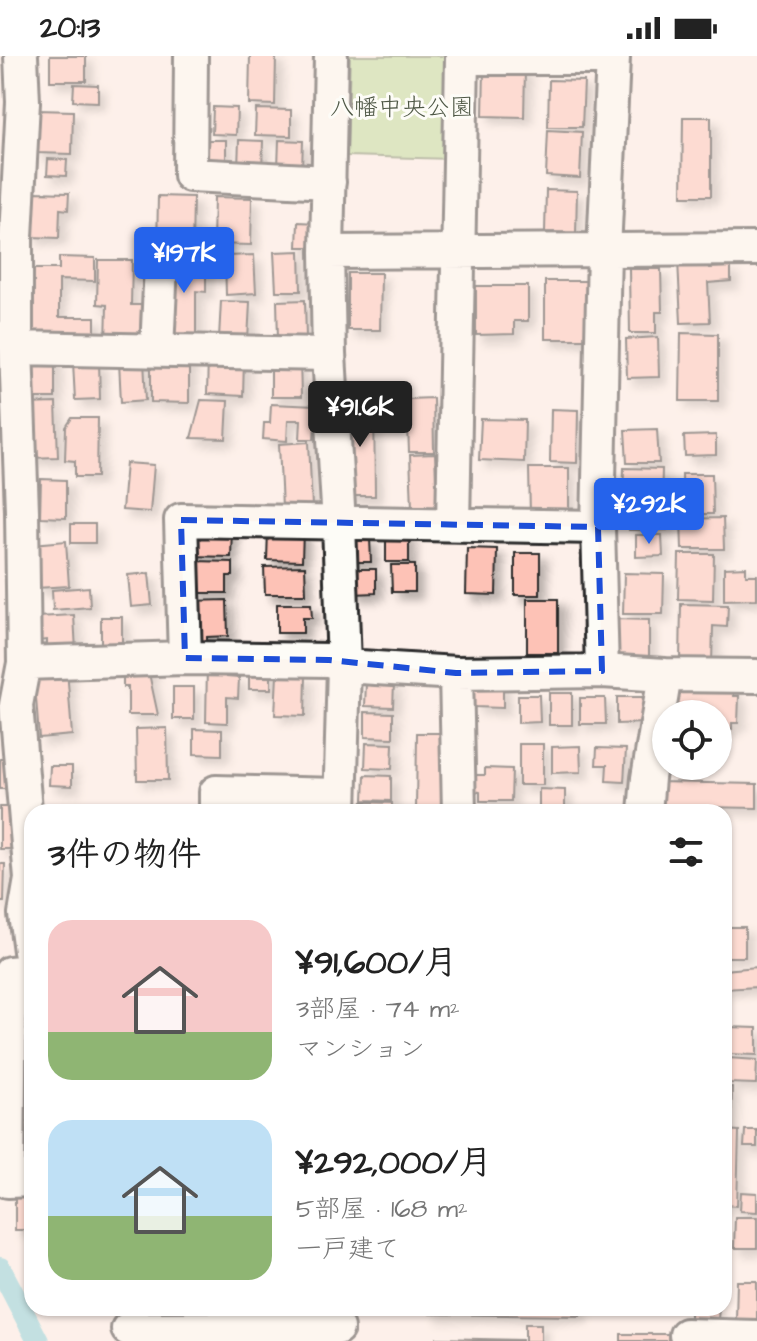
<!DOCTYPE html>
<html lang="ja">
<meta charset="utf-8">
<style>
:root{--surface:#fff;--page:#f6f6f6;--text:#222;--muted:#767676;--accent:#2563eb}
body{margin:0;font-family:"Architects Daughter","Klee One",sans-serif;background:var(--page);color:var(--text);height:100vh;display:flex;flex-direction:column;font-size:30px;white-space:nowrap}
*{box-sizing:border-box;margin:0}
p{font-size:26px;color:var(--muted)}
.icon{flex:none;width:44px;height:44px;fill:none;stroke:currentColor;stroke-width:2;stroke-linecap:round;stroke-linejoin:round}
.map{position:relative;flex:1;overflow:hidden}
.side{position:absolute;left:24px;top:748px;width:708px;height:512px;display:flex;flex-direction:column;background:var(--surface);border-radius:24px;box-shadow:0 2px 6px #0004}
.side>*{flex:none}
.tools{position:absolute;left:652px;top:644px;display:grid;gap:16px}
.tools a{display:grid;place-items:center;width:80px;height:80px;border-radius:50%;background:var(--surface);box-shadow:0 2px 6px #0004;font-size:40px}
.price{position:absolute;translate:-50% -68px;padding:0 18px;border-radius:8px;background:var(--accent);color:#fff;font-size:26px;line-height:52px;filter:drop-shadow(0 2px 4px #0008)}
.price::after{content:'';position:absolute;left:50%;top:48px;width:24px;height:18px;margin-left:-12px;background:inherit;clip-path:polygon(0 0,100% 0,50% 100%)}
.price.on{background:#222;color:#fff}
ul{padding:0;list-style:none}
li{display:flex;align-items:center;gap:24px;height:200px;padding:0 24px}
li span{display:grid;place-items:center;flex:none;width:224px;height:160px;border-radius:24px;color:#555}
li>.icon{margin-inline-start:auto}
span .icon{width:96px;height:96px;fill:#fffc;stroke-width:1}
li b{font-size:34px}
h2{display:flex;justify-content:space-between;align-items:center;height:96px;padding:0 24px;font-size:34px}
.status{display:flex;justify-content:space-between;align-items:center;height:56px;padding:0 40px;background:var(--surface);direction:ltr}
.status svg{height:22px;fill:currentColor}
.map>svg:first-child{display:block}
</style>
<div class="status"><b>20:13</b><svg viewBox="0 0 49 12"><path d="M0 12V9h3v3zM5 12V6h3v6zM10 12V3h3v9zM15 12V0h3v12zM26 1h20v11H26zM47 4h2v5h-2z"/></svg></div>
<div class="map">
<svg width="757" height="1285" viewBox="0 0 757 1285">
<defs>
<filter id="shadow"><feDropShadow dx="7" dy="7" stdDeviation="4" flood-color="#0004"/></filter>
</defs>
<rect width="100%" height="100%" fill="#fdf0ea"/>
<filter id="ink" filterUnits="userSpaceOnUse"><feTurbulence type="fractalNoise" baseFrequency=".0125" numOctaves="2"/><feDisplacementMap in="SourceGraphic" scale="16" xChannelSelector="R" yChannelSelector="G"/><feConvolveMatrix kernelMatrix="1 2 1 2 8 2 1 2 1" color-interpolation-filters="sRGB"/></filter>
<g filter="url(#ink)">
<path fill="#b8da93" stroke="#72825f" stroke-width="2" d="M350,0H455L452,103L347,100Z"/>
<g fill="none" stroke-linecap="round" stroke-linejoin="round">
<path stroke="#7dcdd8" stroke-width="22" d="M0,1212L38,1285"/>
</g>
<path fill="#fdc2b6" stroke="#2b2b2b" stroke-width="2" filter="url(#shadow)" d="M50,0H86V25H50Z
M250,0H276L275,49L249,48Z
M484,12L525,13L524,61L483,60Z
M549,24L584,25L582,71H548Z
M74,28L98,29V46L73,45Z
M213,51L237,52L236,79L212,78Z
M256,53L291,54V80L255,79Z
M37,54L73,55L72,98L36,97Z
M683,61H711V140H682Z
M548,74L582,76L580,122L546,120Z
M199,84H226V108H199Z
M239,84L263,85L262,112L238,111Z
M279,84L303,85L302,112L278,111Z
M48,103L67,104L66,120L47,119Z
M546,134L577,135L576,177L545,176Z
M33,136L69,137L68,154L60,153L59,182L31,181Z
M158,140L193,141L192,194H157Z
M214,141L252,142L251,189L213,188Z
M298,166L317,167L316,191H297Z
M300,195L301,235H276L274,196Z
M254,199L256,237L226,239L225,200Z
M59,201L95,202V225L59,224V261H95V282L25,281L26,213H59Z
M171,201H206V236L196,235V281H164Z
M708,203L709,212L731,211V225L708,227L710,266L681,267L678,204Z
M98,204H132L131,249H141L140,288H106L107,249L97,248Z
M629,213H661L662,256H656V277H630Z
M348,217H381L380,274H348Z
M545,225H594V283H545Z
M476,230H528V265H514V278L476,279Z
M305,244L306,283H278L277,245Z
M221,245L250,246L248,284L219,282Z
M681,277L718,278V345H680Z
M658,281L659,321L627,322L626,283Z
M28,296H55V342H28Z
M151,300H189V347L151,346Z
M208,302L244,303L243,340L207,338Z
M271,302H300L301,341H271Z
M144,304L146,344L121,346L119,306Z
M99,305L100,343L75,344L73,306Z
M433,342L434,396H409L407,343Z
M201,344L228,345L226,383L191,382Z
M344,346H374L375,440H345Z
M56,347L58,401L28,402L25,348Z
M271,348L316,350L314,383H300L301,364H288L287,385L263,383L264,367H270Z
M551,353L578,354L577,407L550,406Z
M72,362H98L97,421H75V405L65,404L66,371Z
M481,363L525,364L524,406L479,404Z
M657,373L659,407H627L625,374Z
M716,379V399L685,400L684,380Z
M309,386L312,451L282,452L279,388Z
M435,398L437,452H412L410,399Z
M126,407L154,409L150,456L122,454Z
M529,412H569V458L530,459Z
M624,412L662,413L661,451H629V443H623Z
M682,418H712L713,458H683Z
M41,423L66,424V462L40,461Z
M629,458H667V474H629Z
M723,462L724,493H682L681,463Z
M71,468H95V487H71Z
M190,471L232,472L231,501L189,500Z
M268,474L303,475L302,505L267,504Z
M409,478V506H386V479Z
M636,479H662L663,500L636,501Z
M347,482H370L371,506H348Z
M66,485L69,530L36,532L33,488Z
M467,492L497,493L496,539L466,538Z
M515,497H540V539H515Z
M679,498H714L713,544L678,543Z
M195,505L233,506V520H227V537H194Z
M391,509H415V536H392Z
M305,510L306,538H265L264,511Z
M746,511V519H757V543L724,544V512Z
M353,513H376V537L353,538Z
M149,517L152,549L131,551L128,519Z
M624,517L664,518L663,558H623Z
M89,531L90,551L53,554L52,534Z
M527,543H558V597H527Z
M227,544L228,580L207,581V599L192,600L190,545Z
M277,548H311L312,562H303V577H277Z
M681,548L728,549L727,571L713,570L712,607H680Z
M74,559L76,595L47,597V584L38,585L37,561Z
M101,561H122V593H101Z
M616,563L649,564V604L615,603Z
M123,608H150V622L158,659H128V631H123Z
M207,609L227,610V621L239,622L238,642L227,641V667L206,666Z
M249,611H271V633H249Z
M67,613L72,679L39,682L34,615Z
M277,619L306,620L305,660L275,659Z
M366,626L394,627L393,651L365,650Z
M474,626H503V652L474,651Z
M675,627L734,631V640H739L738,667H732V673H718V658H673Z
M173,631H194V663H173Z
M549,637H572V669H549Z
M518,639H539L540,666L518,667Z
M617,641H644V667L617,668Z
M580,642H605L606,668H580Z
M365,656L393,657V682L365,681Z
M167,672L168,724H137L136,673Z
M194,673L222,674V699L194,698Z
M417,677H443L442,754H416Z
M366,687L393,688L392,713L365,712Z
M519,688H543V729H519Z
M580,690L581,716L552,717V691Z
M597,692L626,693L624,726L606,725L607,709H596Z
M0,703H6L5,733H0Z
M50,710H72V730L49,729Z
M485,712L512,713L511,745H480V736L475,735V719H485Z
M365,719L391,720V745L364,744Z
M657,726L757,728V752L705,751V756H656Z
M539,733L565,734V756H518V754L539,755Z
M362,746L392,747V756H361Z
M0,751H13L12,793H0Z
M0,808H5L4,846H0Z
M724,871H745V901H724Z
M757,911V931L724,933V914Z
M17,929H32V967H17Z
M728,971L757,972V999L727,998Z
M21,994H32V1039H27V1014H21Z
M728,1002L757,1004L756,1028L727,1027Z
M724,1031H732L731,1072H724Z
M32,1065V1104L22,1105L20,1066Z
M724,1074L739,1075L737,1150L724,1149Z
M745,1074H757V1091H744Z
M741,1136L757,1137V1156L740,1155Z
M15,1139L32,1140V1174H15Z
M735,1161H757V1192H734Z
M737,1225H757V1265L736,1264Z
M430,1252H580V1260L430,1258Z
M690,1252H719L718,1263H690Z
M525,1268H541V1285H525Z
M621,1278H668V1285H621Z
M437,1282L522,1284V1285H437Z"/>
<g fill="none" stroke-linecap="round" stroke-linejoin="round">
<g stroke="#2b2b2b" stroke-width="38">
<path id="minor" d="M21,0L23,46L16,181V292L22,455L24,607L16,649L31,823L25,858L30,895L32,897
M191,0L190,119L329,126
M331,0L327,196L329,298L339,468L344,610L340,756
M327,196L757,193
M16,292L329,298
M157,294L161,208
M453,468L462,2H613L604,194L598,471L602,615
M185,602L181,464L598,471
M24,607L185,602L329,604L344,610L456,617L602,615L665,619L648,722L645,756
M456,617L459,756
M665,619L757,620
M216,756V736L340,739
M32,915L10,917L8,1125L32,1124
M128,1273L337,1272
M686,1279L757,1281"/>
</g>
<use href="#minor" stroke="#fdfcf7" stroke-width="32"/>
</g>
</g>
<path d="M0 0H757V1285H0ZM181,464L598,471L602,615L456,617L329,604L185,602Z" fill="#fdf0ea" fill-opacity=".55" fill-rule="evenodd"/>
<path fill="none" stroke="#1d4ed8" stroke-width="6" stroke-dasharray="16 10" stroke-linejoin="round" d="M181,464L598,471L602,615L456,617L329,604L185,602Z"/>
<g text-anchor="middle" stroke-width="6" stroke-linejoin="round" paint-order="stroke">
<g font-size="24" fill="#4e5745" stroke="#fdfcf7">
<text x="402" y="59">八幡中央公園</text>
</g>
</g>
</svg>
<div class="tools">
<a><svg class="icon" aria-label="locate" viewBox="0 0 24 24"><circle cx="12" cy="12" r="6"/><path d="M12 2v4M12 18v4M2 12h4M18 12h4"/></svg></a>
</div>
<b class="price" style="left:184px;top:239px">¥197K</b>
<b class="price on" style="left:360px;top:393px">¥91.6K</b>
<b class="price" style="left:649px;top:490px">¥292K</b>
<section class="side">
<h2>3件の物件<svg class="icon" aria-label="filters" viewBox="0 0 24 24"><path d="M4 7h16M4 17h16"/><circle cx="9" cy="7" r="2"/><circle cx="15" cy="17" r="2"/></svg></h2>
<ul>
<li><span style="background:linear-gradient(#f6c9c9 70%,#8fb573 0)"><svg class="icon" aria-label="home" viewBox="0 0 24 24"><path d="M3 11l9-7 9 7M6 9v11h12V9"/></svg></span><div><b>¥91,600/月</b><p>3部屋 · 74 m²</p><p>マンション</p></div></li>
<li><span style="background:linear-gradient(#bfe0f5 60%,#8fb573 0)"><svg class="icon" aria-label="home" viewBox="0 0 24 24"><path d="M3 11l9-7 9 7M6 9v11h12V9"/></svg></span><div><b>¥292,000/月</b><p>5部屋 · 168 m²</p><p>一戸建て</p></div></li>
</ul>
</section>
</div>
